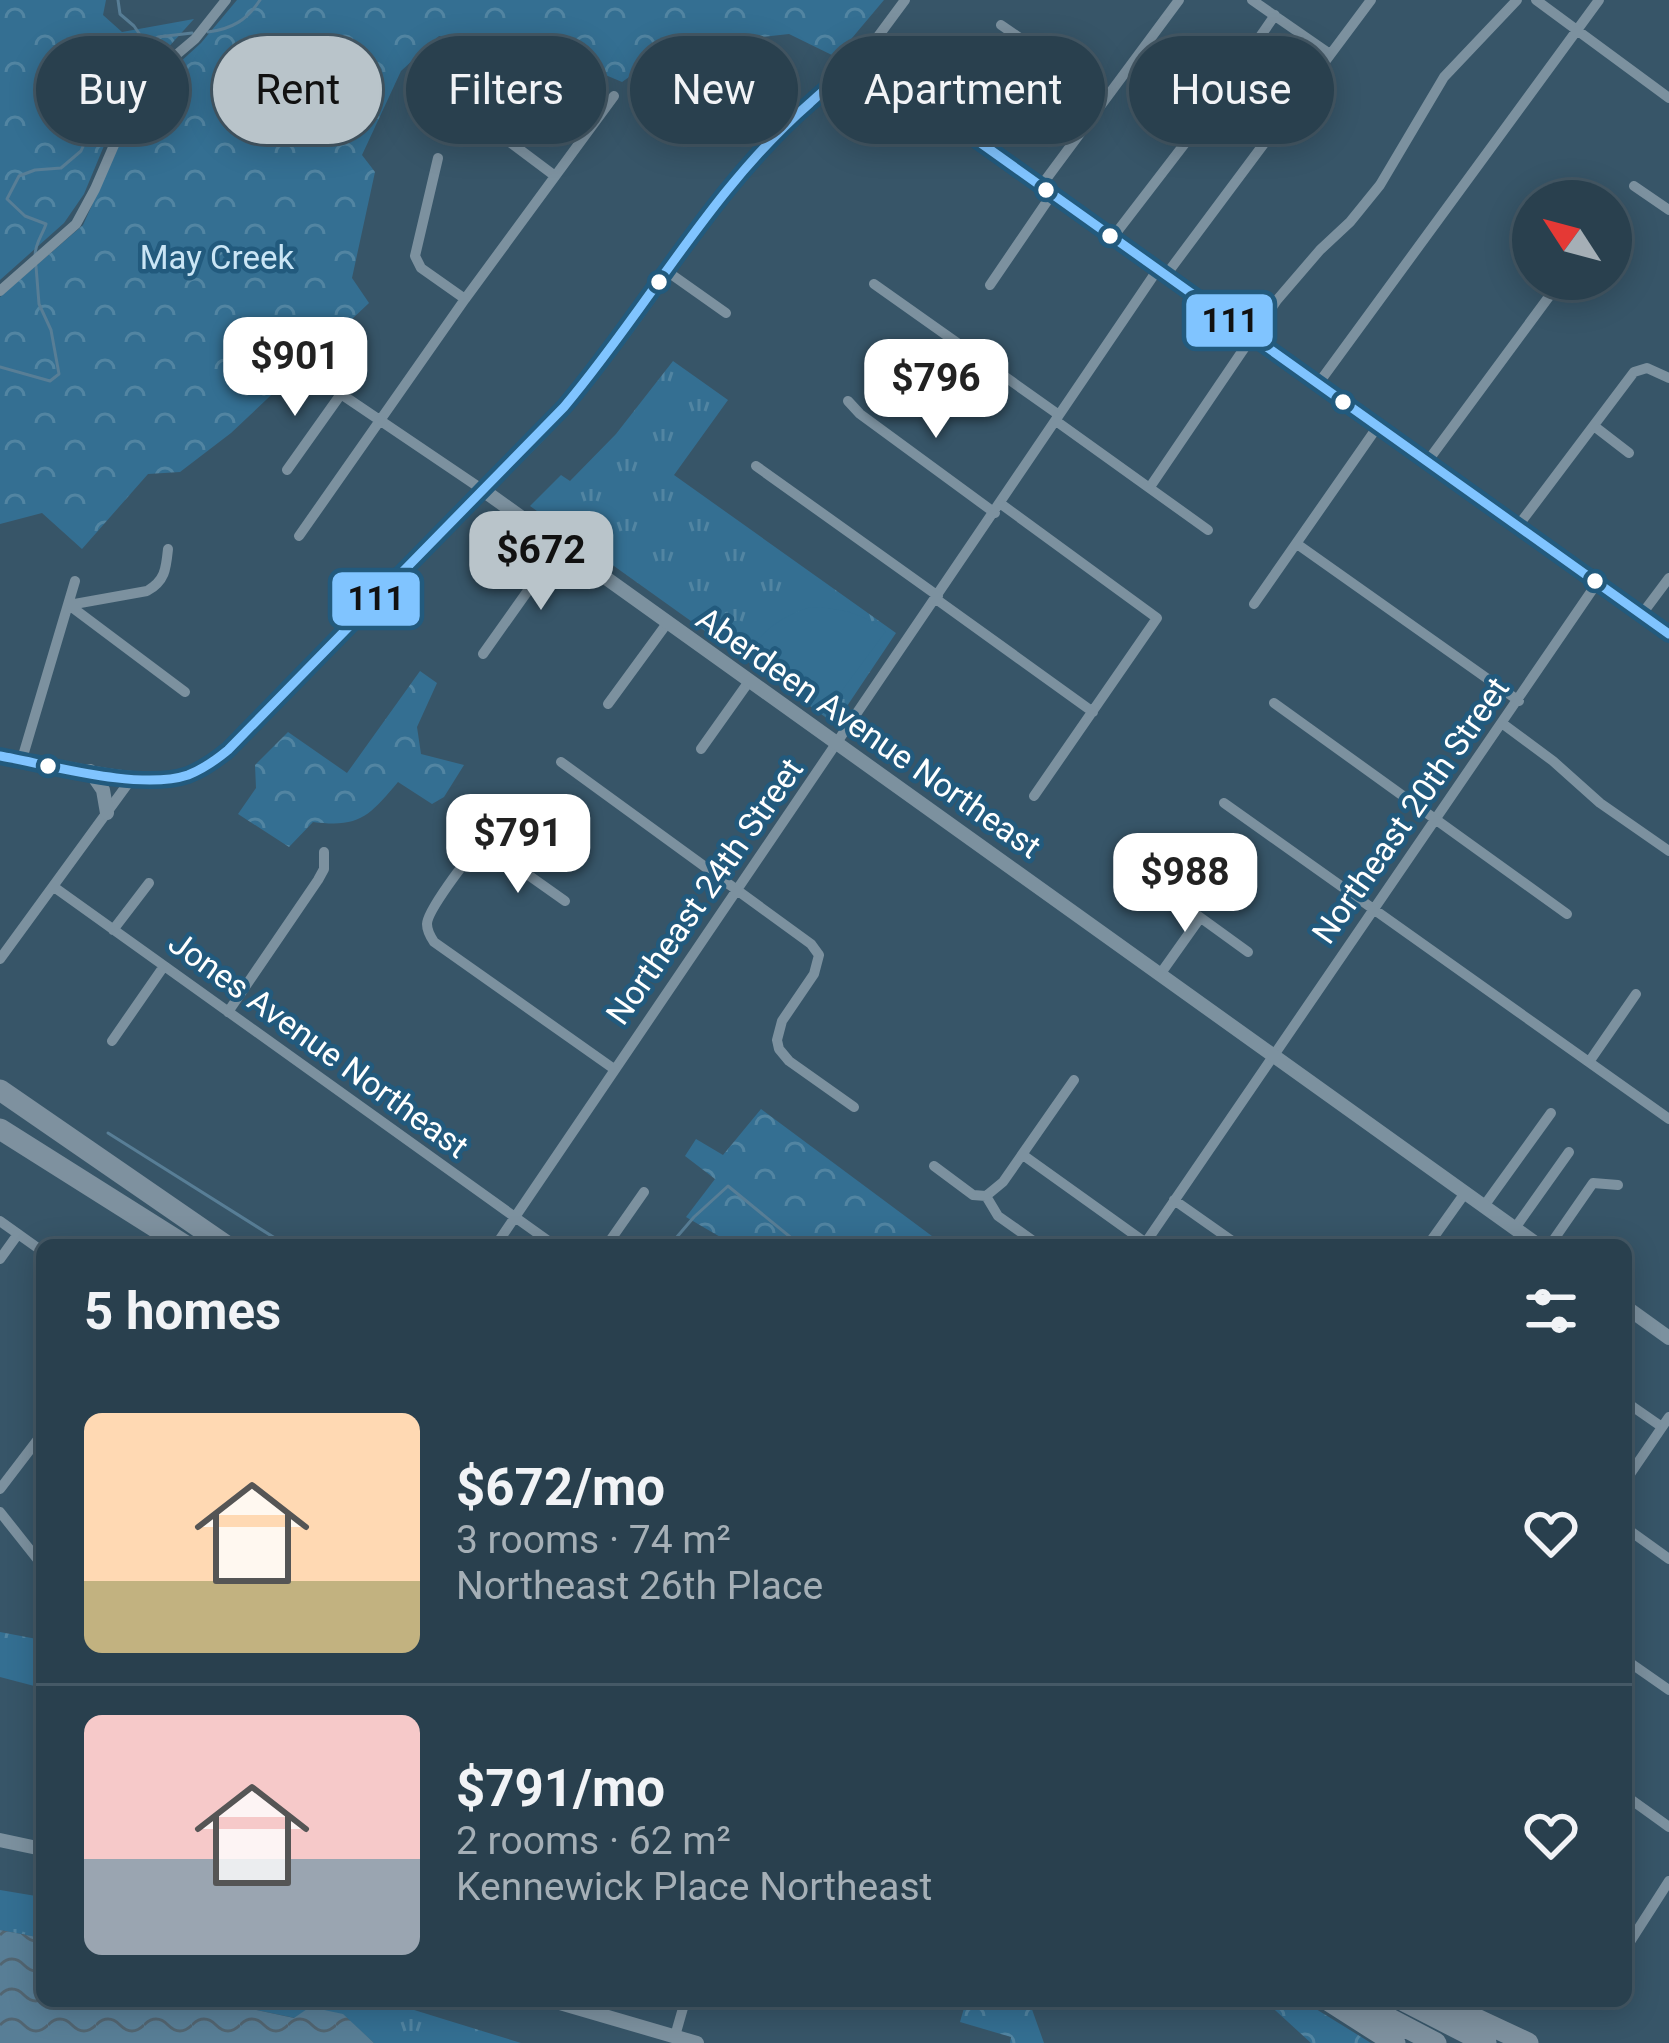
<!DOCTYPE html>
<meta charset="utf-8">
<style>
:root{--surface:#29404e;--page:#354b58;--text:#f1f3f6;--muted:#a5afb6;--line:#455966;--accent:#b9c4ca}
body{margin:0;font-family:Roboto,sans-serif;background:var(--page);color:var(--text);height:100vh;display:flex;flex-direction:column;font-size:45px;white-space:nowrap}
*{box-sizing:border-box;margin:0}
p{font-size:39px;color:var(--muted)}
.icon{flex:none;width:66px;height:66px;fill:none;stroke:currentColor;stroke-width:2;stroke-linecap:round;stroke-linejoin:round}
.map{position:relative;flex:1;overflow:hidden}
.side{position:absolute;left:36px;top:1239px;width:1596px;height:768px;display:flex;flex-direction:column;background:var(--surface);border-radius:18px;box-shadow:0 6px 30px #0003,0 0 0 3px var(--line)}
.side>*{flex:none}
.banner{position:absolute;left:36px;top:36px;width:1599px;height:108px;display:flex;gap:24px}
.needle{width:78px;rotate:306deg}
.buttons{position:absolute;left:1512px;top:180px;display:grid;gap:24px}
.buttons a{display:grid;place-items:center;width:120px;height:120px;border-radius:50%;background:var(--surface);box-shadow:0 6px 30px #0003,0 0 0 3px var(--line);font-size:60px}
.price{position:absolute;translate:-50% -102px;padding:0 27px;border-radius:24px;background:#fff;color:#222;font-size:39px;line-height:78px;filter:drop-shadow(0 3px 6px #0008)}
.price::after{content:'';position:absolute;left:50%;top:72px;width:36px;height:27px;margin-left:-18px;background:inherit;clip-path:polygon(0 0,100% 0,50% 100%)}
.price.on{background:var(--accent);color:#111}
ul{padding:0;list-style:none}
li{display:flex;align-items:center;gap:36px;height:300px;padding:0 48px}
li+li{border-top:3px solid var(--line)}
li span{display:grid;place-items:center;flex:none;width:336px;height:240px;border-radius:18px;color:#555}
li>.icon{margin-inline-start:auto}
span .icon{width:144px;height:144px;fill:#fffc;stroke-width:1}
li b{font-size:51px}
h2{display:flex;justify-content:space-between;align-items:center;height:144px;padding:0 48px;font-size:51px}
.chip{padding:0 42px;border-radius:54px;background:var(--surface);box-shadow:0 6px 30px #0003,0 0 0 3px var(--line);font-size:42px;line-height:108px}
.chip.on{background:var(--accent);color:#111}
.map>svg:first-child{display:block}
</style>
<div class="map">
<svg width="1669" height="2043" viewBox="0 0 1669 2043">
<defs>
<pattern id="forest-crowns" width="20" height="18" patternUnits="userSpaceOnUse" patternTransform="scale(3)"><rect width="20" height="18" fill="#346f92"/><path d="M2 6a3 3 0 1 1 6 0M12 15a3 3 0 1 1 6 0" fill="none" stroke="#5285a2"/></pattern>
<pattern id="park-tufts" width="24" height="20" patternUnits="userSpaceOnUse" patternTransform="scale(3)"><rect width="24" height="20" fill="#346f92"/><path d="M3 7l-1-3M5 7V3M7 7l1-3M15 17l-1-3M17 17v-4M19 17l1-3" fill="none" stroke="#5285a2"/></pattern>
<pattern id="water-waves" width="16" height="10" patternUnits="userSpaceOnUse" patternTransform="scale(3)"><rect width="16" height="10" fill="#587e96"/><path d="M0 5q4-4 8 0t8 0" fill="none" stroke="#526571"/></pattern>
</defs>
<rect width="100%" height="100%" fill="#375568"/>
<path fill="url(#forest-crowns)" d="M0,0H106L103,15L122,32L194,19L125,95L84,194L64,223L0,280Z
M237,0H884L836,57L789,34L706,43L659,56L622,82L589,68L517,55L439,36L401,71L362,155L375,172L352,278L369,303L231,433L180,472L148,474L82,549L42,513L0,524V297L83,225L121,141L155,85L201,43Z
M420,671L437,683L417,727L421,754L464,765L444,797L432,804L398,782C369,816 360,828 313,822L289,847L238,814L256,788L255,765L288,732L347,773Z
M761,1109L944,1245H734L686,1217L715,1179L685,1156L696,1139L723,1155Z
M0,1632L42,1640V1688L0,1677Z
M966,2001H1029L1044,2043H1010L1011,2037L960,2022Z
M1265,2001H1303L1371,2043H1311Z"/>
<path fill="url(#park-tufts)" d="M673,361L728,400L674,475L896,633L835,724L530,506L561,475L570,481L616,434Z
M0,1890L42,1897V1938L0,1930Z
M214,2001H385L521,2043H374L342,2014L295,2018Z"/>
<path fill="#346f92" d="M811,607C840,608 862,613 886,631L835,700L820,699L750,651C765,627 784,616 811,607Z"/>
<path fill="url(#water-waves)" d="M0,1930L42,1938V2001H214L294,2018L310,2007L343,2014L374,2043H0Z"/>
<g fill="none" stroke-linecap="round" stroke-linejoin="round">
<path stroke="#587e96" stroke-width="3" d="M118,0L120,14L134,26L145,42
M208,32C232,29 247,20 260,0
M35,256C35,243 42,236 46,224L25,216L7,199L19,176L35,170L61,168L81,151L89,133L93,107L90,85L95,73L158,37L192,33
M0,367L50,381L59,374L51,330L39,304L36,266
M108,1133L286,1245
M670,1245L694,1217L728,1186L800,1245"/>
<path stroke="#7c919f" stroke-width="10" d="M1252,0L1330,54
M1536,0L1669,98
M1001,25L1105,97
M866,69L868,50L905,0
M839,77L852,60L867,47
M1228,83L1275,15
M443,92L555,176
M438,158L415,256L421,268L465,299
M1041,186L1179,0
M1634,186L1669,210
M1113,237L1196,129
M668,272L726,313
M1166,275L1371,0
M874,284L1059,415
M990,285L1052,194
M0,291L76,224L95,189L131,106L149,78L195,39L226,0
M1318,384L1599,0
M848,401L860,414L995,513
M1056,421L1208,530
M1594,426L1629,453
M1427,462L1562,279
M756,466L938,596
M287,470L341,394L483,490
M1150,487L1277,300L1320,250L1350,222L1380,185L1444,77L1517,0
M1001,504L1157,618L1034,796
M1518,526L1634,372L1647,368L1669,378
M299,536L465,299L614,96
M1297,544L1519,701
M936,599L1093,712
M1254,604L1378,426
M69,605L185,692
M69,605L147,591C165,581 166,569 168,549
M1642,614L1669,578
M483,654L561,544
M1274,703L1567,914
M608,704L668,622
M1503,724L1553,761L1600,803L1669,851
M701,749L750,680
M22,759L75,581
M561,762L811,944L819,955L814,974L782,1021L777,1040L779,1049L789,1061L854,1107
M1224,803L1669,1119
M1150,881L1248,952
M54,887L554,1245
M565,901L496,852C488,850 484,848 476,852C466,858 427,912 427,924C427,931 430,936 434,942L614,1069
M113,930L149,883
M0,959L132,778
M1161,973L1200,918
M228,1012L318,880L324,869V852
M112,1041L164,966
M1589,1062L1636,994
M1023,1155L1146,1243
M934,1166L973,1195L986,1196L998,1216L1039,1245
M986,1196L1003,1182L1074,1080
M1174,1200L1238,1245
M1484,1206L1551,1113
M0,1221L42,1251
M1515,1228L1569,1152
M496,1245L1158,269
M607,1245L644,1192
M1144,1245L1597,583
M1428,1245L1465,1193
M1550,1245L1593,1183L1618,1185
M0,1259L18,1234
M1626,1402L1662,1427
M1626,1480L1669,1417
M0,1489L42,1434
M0,1512L42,1565
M1626,1528L1669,1559
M1626,1660L1669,1690
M1626,1796L1669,1827
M1626,1948L1669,1881
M675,2036L685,2001"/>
<path stroke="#7c919f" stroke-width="14" d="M483,490L1538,1245
M0,756C46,763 136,786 179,777C198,773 213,762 228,750C305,672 381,594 458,515C498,475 542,435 578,391C662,292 723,170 826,89C847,72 866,62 891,79L1669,634
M90,771L103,790L107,813
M1626,1307L1669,1338
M0,1840L42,1849
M553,2001L697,2043"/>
<path stroke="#7e919f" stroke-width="21" d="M0,1090L225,1245
M0,1129L184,1245
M1329,2001L1395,2043
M1356,2001L1436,2043
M1404,2001L1486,2043
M1438,2001L1528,2043"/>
<g stroke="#225a7d" stroke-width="18">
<path id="bus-1" d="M0,756C50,765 140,791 188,775C203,769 216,760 228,750L564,407C648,308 711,189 810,103C823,91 838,77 856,72C869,68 880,73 891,79L1669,634"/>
</g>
<use href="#bus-1" stroke="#80c4ff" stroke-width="9"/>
</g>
<g fill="#fff" stroke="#225a7d" stroke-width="4.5">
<circle cx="1046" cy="190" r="10"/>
<circle cx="1110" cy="236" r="10"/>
<circle cx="659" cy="282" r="10"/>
<circle cx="1343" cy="402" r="10"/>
<circle cx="1595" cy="581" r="10"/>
<circle cx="48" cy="766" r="10"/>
</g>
<g text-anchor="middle" stroke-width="9" stroke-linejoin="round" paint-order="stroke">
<g font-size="33" fill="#cae5f5" stroke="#225a7d">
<text x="217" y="269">May Creek</text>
</g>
<g font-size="33" fill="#fff" stroke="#225a7d">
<text transform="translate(869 732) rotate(35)" y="12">Aberdeen Avenue Northeast</text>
<text transform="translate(1410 810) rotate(-55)" y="12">Northeast 20th Street</text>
<text transform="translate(704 891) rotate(-55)" y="12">Northeast 24th Street</text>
<text transform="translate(319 1044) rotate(36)" y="12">Jones Avenue Northeast</text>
</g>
</g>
<g stroke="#225a7d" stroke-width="4.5">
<rect x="1184" y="292" width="91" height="57" rx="12" fill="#80c4ff"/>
<rect x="330" y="570" width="92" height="58" rx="12" fill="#80c4ff"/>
</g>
<g font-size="33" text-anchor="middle" font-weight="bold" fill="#111">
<text x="1230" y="332">111</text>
<text x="376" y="610">111</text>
</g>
</svg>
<div class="buttons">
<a><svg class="needle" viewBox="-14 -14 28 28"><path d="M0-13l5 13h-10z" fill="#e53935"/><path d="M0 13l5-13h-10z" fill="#a5afb6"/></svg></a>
</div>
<b class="price" style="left:295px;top:419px">$901</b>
<b class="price" style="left:936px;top:441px">$796</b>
<b class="price on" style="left:541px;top:613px">$672</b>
<b class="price" style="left:518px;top:896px">$791</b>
<b class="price" style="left:1185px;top:935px">$988</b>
<div class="banner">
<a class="chip">Buy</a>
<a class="chip on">Rent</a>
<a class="chip">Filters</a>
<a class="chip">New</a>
<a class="chip">Apartment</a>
<a class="chip">House</a>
</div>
<section class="side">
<h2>5 homes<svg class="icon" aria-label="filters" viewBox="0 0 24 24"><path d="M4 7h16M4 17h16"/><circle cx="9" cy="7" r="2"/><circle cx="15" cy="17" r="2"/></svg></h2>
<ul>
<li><span style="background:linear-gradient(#ffd9b3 70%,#c2b280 0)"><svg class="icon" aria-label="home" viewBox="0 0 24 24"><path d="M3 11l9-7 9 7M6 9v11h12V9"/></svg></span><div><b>$672/mo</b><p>3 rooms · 74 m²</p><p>Northeast 26th Place</p></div><svg class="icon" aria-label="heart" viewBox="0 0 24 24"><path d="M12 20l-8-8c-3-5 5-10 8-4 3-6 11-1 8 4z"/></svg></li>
<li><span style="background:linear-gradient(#f6c9c9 60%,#9aa5b1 0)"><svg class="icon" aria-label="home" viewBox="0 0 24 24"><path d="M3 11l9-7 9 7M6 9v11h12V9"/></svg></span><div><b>$791/mo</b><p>2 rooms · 62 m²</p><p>Kennewick Place Northeast</p></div><svg class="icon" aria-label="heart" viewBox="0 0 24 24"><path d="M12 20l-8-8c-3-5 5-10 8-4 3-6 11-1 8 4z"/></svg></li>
</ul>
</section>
</div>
